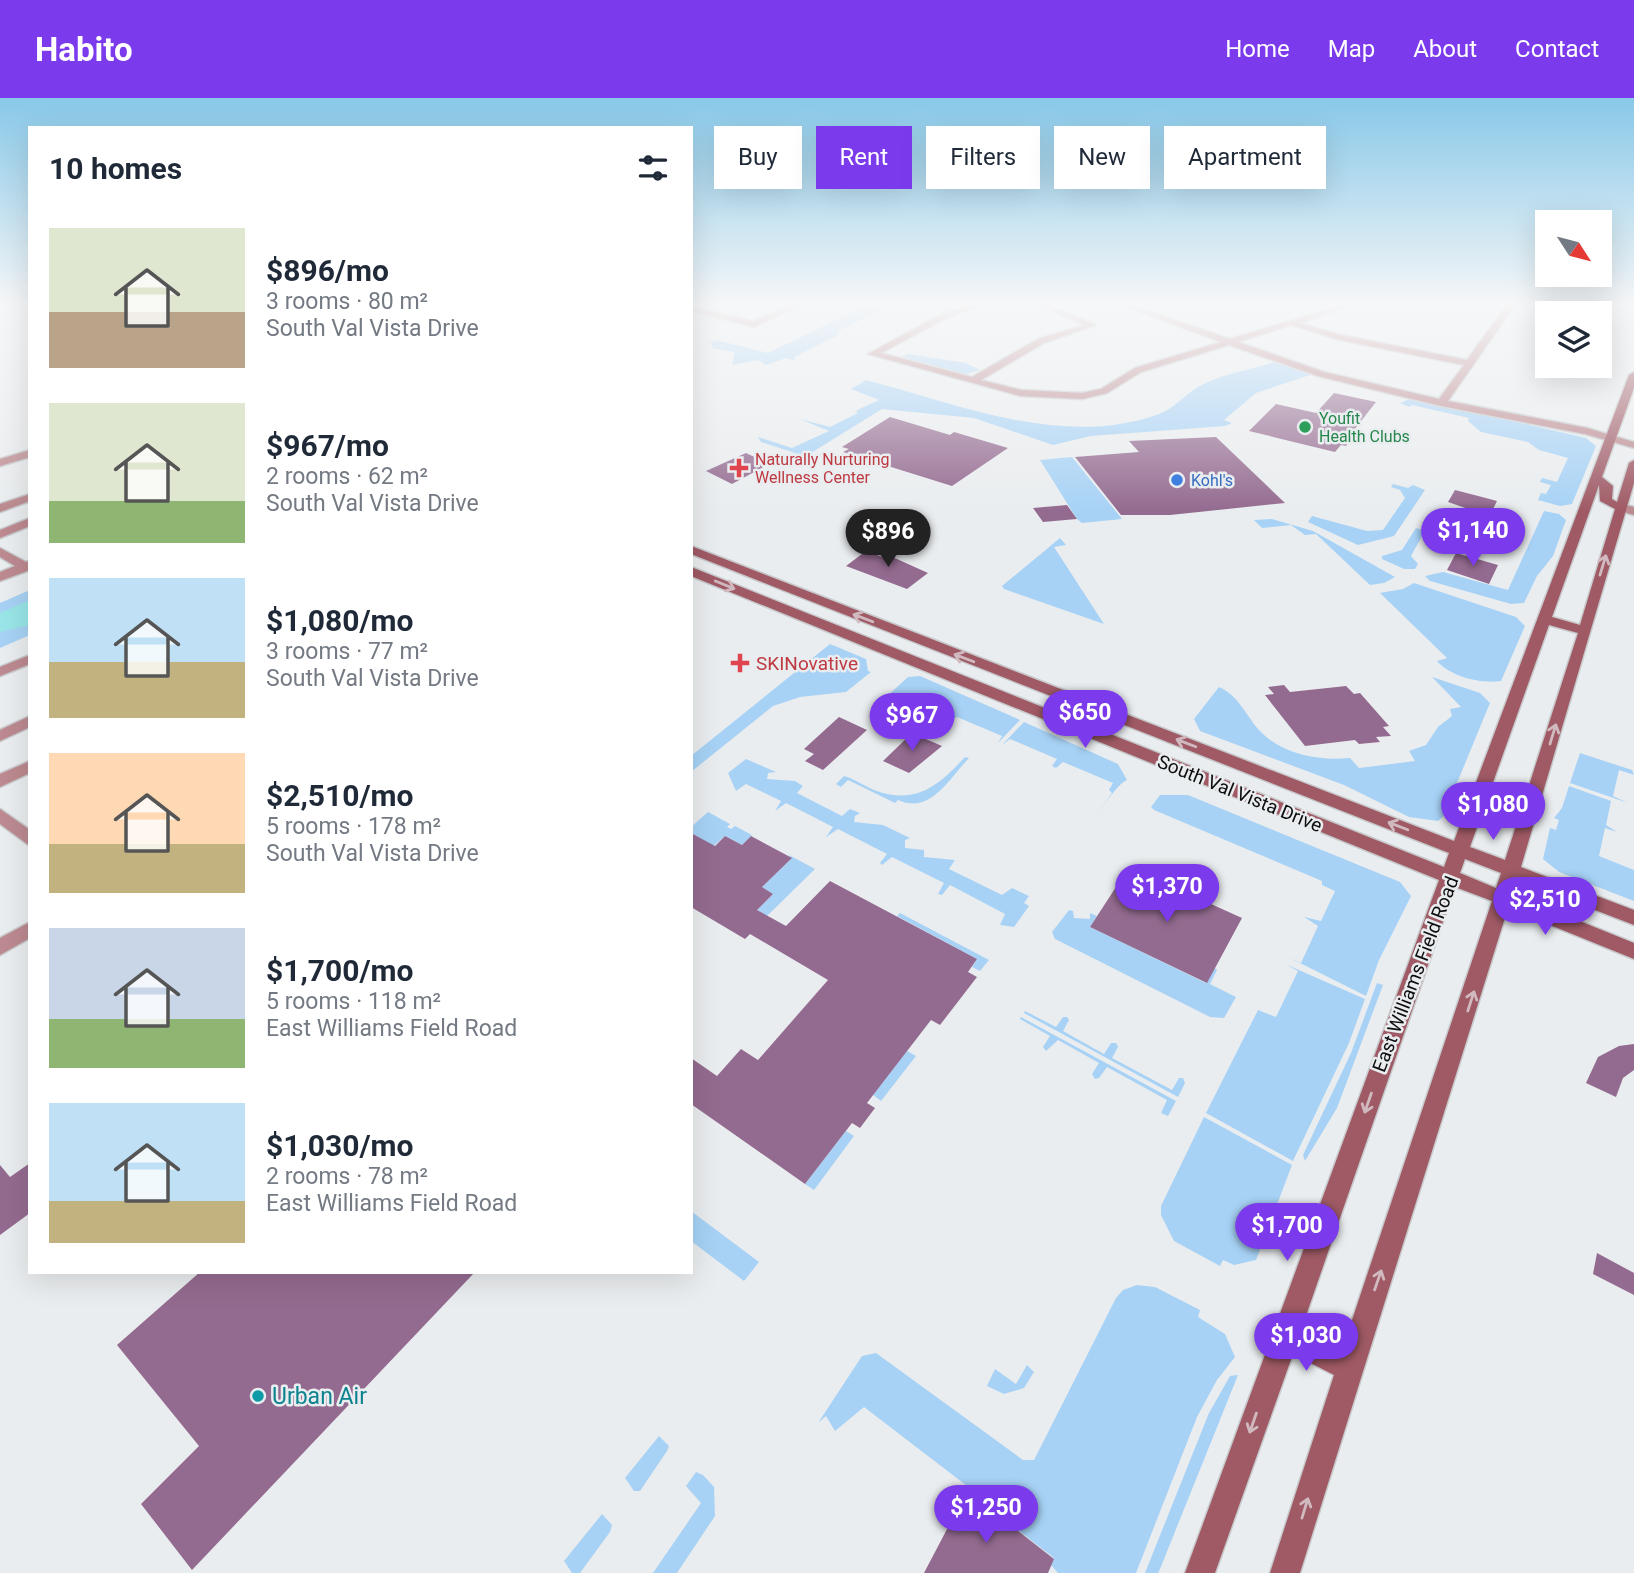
<!DOCTYPE html>
<meta charset="utf-8">
<style>
:root{--surface:#fff;--page:#f6f6f7;--text:#1f2937;--muted:#747a83;--accent:#7c3aed}
body{margin:0;font-family:Roboto,sans-serif;background:var(--page);color:var(--text);height:100vh;display:flex;flex-direction:column;font-size:26px;white-space:nowrap}
*{box-sizing:border-box;margin:0}
p{font-size:23px;color:var(--muted)}
.icon{flex:none;width:38px;height:38px;fill:none;stroke:currentColor;stroke-width:2;stroke-linecap:round;stroke-linejoin:round}
.map{position:relative;flex:1;overflow:hidden}
.details{position:absolute;left:28px;top:28px;width:665px;height:1148px;display:flex;flex-direction:column;background:var(--surface);border-radius:0px;box-shadow:0 7px 28px #0002}
.details>*{flex:none}
.banner{position:absolute;left:714px;top:28px;width:665px;height:63px;display:flex;gap:14px}
.needle{width:46px;rotate:126deg}
.fabs{position:absolute;left:1535px;top:112px;display:grid;gap:14px}
.fabs a{display:grid;place-items:center;width:77px;height:77px;border-radius:0px;background:var(--surface);box-shadow:0 7px 28px #0002;font-size:35px}
.price{position:absolute;translate:-50% -60px;padding:0 16px;border-radius:24px;background:var(--accent);color:#fff;font-size:23px;line-height:46px;filter:drop-shadow(0 2px 4px #0008)}
.price::after{content:'';position:absolute;left:50%;top:42px;width:21px;height:16px;margin-left:-10px;background:inherit;clip-path:polygon(0 0,100% 0,50% 100%)}
.price.active{background:#222;color:#fff}
ul{padding:0;list-style:none}
li{display:flex;align-items:center;gap:21px;height:175px;padding:0 21px}
li span{display:grid;place-items:center;flex:none;width:196px;height:140px;border-radius:0px;color:#555}
li>.icon{margin-inline-start:auto}
span .icon{width:84px;height:84px;fill:#fffc;stroke-width:1}
li b{font-size:30px}
h2{display:flex;justify-content:space-between;align-items:center;height:84px;padding:0 21px;font-size:30px}
.chip{padding:0 24px;border-radius:0px;background:var(--surface);box-shadow:0 7px 28px #0002;font-size:24px;line-height:63px}
.chip.active{background:var(--accent);color:#fff}
header{display:flex;align-items:center;gap:42px;box-sizing:border-box;height:98px;padding:0 35px;background:var(--accent);color:#fff}
header strong{font-size:33px}
nav{display:flex;gap:38px;margin-inline-start:auto;font-size:24px}
.map>svg:first-child{display:block}
</style>
<header>
<strong>Habito</strong>
<nav><a>Home</a><a>Map</a><a>About</a><a>Contact</a></nav>
</header>
<div class="map">
<svg width="1634" height="1475" viewBox="0 0 1634 1475">
<rect width="100%" height="100%" fill="#eaedef"/>
<path fill="#a7d2f5" d="M868,207H894L840,232L836,238L794,259L795,263L786,260L766,267L758,262L732,267L735,254L710,250L714,249L710,245L717,242L768,255Z
M908,256L965,265L980,272L966,276L901,259Z
M1274,264L1313,276L1256,295L1224,322L1232,325L1225,328L1091,338L1053,347L974,320L882,311L811,355L801,357L761,344L758,339L792,350L829,333L800,321L830,329L858,315L855,313L879,302L851,291L866,282C958,306 1064,351 1159,316C1175,310 1184,297 1198,289C1220,276 1250,272 1274,264Z
M1412,300L1586,340L1596,348L1572,406L1560,408L1538,402L1541,395L1546,396L1551,387L1540,384L1542,380L1557,384L1568,360L1539,352L1528,344L1481,334L1468,323L1469,320L1412,307L1409,309L1400,305Z
M1072,359L1122,421L1082,425L1077,421L1040,362Z
M1393,386L1408,390L1413,387L1425,392L1394,438L1358,447L1308,424L1312,418L1367,433L1383,432L1405,400L1400,392L1391,389Z
M1544,413L1559,416L1566,422L1553,458L1537,478L1524,505L1511,506L1430,483L1425,478L1443,474L1508,492Z
M1272,421L1313,433L1395,479L1384,485L1370,487L1316,436L1305,437L1291,427L1262,430L1254,422Z
M1416,430L1433,435L1422,438L1411,458L1418,466L1415,471H1404L1382,461V458L1402,452Z
M1060,440L1066,447L1054,449L1104,526L1004,491L1002,488Z
M1414,485L1516,519L1525,528L1501,583C1481,586 1451,579 1437,563L1447,560L1380,495L1403,491Z
M30,492V537L0,550V505Z
M830,546L866,561L868,573L871,574L846,594L800,599L773,608L691,674V658Z
M920,578L1020,622L998,645L1002,638L957,619L947,624L951,616L929,607L921,613L919,611L924,605L903,596L883,609L887,604L884,601L908,579Z
M1432,579L1480,595L1490,605L1443,719L1438,723L1409,719L1344,687L1200,633L1194,621L1219,589C1239,598 1245,616 1259,632C1282,657 1319,663 1350,660L1359,670L1415,663L1409,653L1426,647L1438,629L1452,618L1450,611L1461,609Z
M1024,624L1118,666L1127,682C1117,686 1101,712 1093,722L1112,695L1109,692L1113,685L1063,664L1056,670L1052,668L1057,661L1010,641L1002,647Z
M1580,655L1632,672L1634,677L1619,672L1613,698L1628,705L1570,685Z
M965,659L969,660C949,681 930,717 898,702L895,705L848,682L841,689L836,686L844,678C855,681 864,688 874,692C916,708 939,687 965,659Z
M746,661L776,674L768,675L767,681L795,683L803,688L797,695L842,718L850,711L860,715L855,718L854,724L883,727L910,740L905,742V750L924,752V759L955,762L949,771L1002,797L1012,790L1029,798L1024,805L1029,808L1014,829L1000,827L1005,816L950,787L942,797L938,796L944,785L892,759L882,767L880,765L887,756L838,731L826,739L833,729L786,705L775,713L781,703L746,686L736,693L728,675Z
M1569,688L1611,703L1606,727L1617,734L1605,730L1599,758L1634,772V803L1559,774L1543,761L1550,730L1556,732L1559,722L1554,720L1562,710Z
M1160,697H1188L1400,784L1411,798L1379,862L1366,898L1288,859L1301,865L1318,828L1304,819L1321,823L1335,793L1322,787V783L1154,712L1151,709Z
M708,714L730,726L727,729L731,731L735,728L752,737L742,747L725,738L710,751L694,743L698,739L691,735V729Z
M789,757L815,771L767,818L757,812L773,796L762,789L791,761Z
M1069,812L1073,813L1074,820L1090,821V815L1097,818L1090,829L1206,885L1215,870L1217,872L1210,886L1236,899L1224,920L1210,919L1055,841L1052,834Z
M900,815L989,862L980,873L972,869L977,861L897,818Z
M1285,866L1365,901L1349,945L1293,1063L1206,1015L1258,912L1276,919L1298,873Z
M1377,885L1383,887L1337,1010L1305,1063L1303,1057L1351,955Z
M1025,913L1056,929L1063,919H1067L1069,922L1063,933L1104,956L1111,945H1116L1118,949L1112,960L1172,992L1179,980H1183L1185,985L1178,999L1024,915Z
M1021,919L1176,1003L1168,1018L1161,1015L1167,1002L1107,969L1099,980L1095,981L1092,976L1099,965L1058,942L1046,953L1043,949L1050,938L1020,921Z
M907,953L916,958L881,1003L873,997Z
M1204,1019L1292,1067L1256,1162L1234,1167L1223,1162L1220,1168L1174,1143L1161,1117V1108Z
M846,1033L854,1038L814,1092L805,1086Z
M691,1113L759,1164L744,1183L691,1143Z
M1137,1187L1155,1189L1200,1212L1198,1219L1225,1236L1235,1259L1217,1282L1197,1319L1136,1475H1058L1051,1467L1054,1460L987,1408L988,1404L864,1309L835,1333L826,1318L818,1325L862,1258L876,1255L1023,1362H1034L1116,1200L1123,1192Z
M1027,1267L1034,1274L1024,1290L1004,1296L987,1288L995,1271L1016,1286Z
M1238,1277L1160,1471L1158,1475H1145L1209,1315L1230,1278Z
M659,1338L669,1348L667,1353L640,1393H634L625,1380Z
M696,1374L703,1377L714,1389L715,1418L677,1475H653L701,1405L686,1388Z
M602,1416L612,1427L610,1434L580,1475H572L564,1463Z"/>
<path fill="#99e5e7" d="M30,502V527L0,534V515Z"/>
<path fill="#946b90" d="M1334,295L1376,304L1354,332L1359,333L1346,348L1341,347L1335,354L1249,333L1276,306L1316,315Z
M890,319L950,337L954,334L1008,350L952,388L843,354L849,351L842,349Z
M1216,339L1285,405L1170,417H1121L1075,359L1139,354L1129,343Z
M746,355L769,366L732,386L706,373Z
M1455,392L1482,399L1497,403L1491,415L1477,414L1448,404Z
M1067,407L1077,421L1043,424L1033,410Z
M866,453L885,460L888,457L928,475L907,491L846,468Z
M1456,455L1498,467L1489,486L1447,472Z
M1284,587L1290,594L1346,588L1354,596L1360,595L1389,628L1383,629L1391,638L1376,639L1380,644L1359,646L1355,642L1305,648L1265,597L1274,596L1268,589Z
M839,619L867,632L823,672L805,663L814,656L804,651Z
M912,635L942,648L909,675L883,663Z
M691,735L715,748L725,738L742,747L751,738L792,760L762,789L773,796L757,812L786,828L830,783L977,861L968,874L977,879L940,927L931,922L867,1005L875,1010L860,1030L852,1025L805,1086L691,1006V960L717,978L741,951L758,962L828,882L750,836L745,841L691,809Z
M1129,769L1242,820L1207,885L1090,829Z
M1634,946V972L1623,980L1616,999L1586,985L1598,959L1619,948Z
M30,1065V1115L0,1137V1067L10,1079Z
M1597,1155L1634,1175V1197L1593,1176Z
M200,1174H475L192,1472L141,1406L199,1348L117,1247Z
M967,1393L1054,1461L1048,1475H924Z"/>
<g fill="none" stroke-linecap="round" stroke-linejoin="round">
<g stroke="#c7c9cb" stroke-width="3">
<path id="minor" d="M791,207H801L754,229L691,213V208L753,223Z
M972,207H983L947,220L881,255L972,279L1038,241L1084,227L1039,207H1049L1096,227L1044,245L981,282L1021,292L1082,295L1101,291L1135,270L1221,244L1121,207H1131L1230,241L1341,207H1352L1300,225L1341,237L1467,262L1507,207H1515L1448,303L1587,330L1634,344V350L1585,336L1441,308L1318,278L1229,247L1141,274L1107,295L1082,301L1021,298L868,256L941,216ZM1291,227L1340,242L1464,267L1439,301L1324,274L1238,244Z
M30,352V359L0,368V361Z
M30,396V403L0,414V406Z
M1621,406L1634,409V417L1617,412L1615,410Z
M30,420V428L0,440V432Z
M0,450L26,464L30,463V472L0,483V474L15,468L0,459Z
M30,557V566L0,578V569Z
M30,618V629L0,643V632Z
M30,663V675L0,689V676Z
M0,711L30,732V748L0,726Z
M30,824V840L0,857V840Z"/>
</g>
<g stroke="#c7c9cb" stroke-width="3">
<path id="secondary" d="M24,207H30V209H25Z
M1634,274V290L1602,379L1613,388L1612,401L1617,404L1629,365L1634,362V385L1521,769L1634,812V827L1517,782L1513,796L1634,845V861L1508,810L1300,1475H1270L1334,1277L1293,1256L1215,1475H1185L1439,782L691,478V469L1444,769L1449,755L691,456V448L1454,743L1629,277ZM1599,387L1600,403L1615,411L1580,527L1552,519ZM1549,527L1578,535L1505,762L1470,749ZM1465,761L1501,775L1496,790L1460,775ZM1455,789L1492,803L1342,1252L1301,1232Z"/>
</g>
<use href="#minor" fill="#bc8a90" fill-rule="evenodd"/>
<use href="#secondary" fill="#9f5a65" fill-rule="evenodd"/>
</g>
<defs><path id="oneway-shaft" d="M-6 0H5M1.5-3L5.5 0L1.5 3" fill="none" stroke-width="1.6" stroke-linecap="round" stroke-linejoin="round" transform="scale(1.75)"/></defs>
<g stroke="#d0babf">
<use href="#oneway-shaft" transform="translate(1603 467) rotate(-73)"/>
<use href="#oneway-shaft" transform="translate(725 487) rotate(22)"/>
<use href="#oneway-shaft" transform="translate(863 520) rotate(-159)"/>
<use href="#oneway-shaft" transform="translate(964 560) rotate(-159)"/>
<use href="#oneway-shaft" transform="translate(1553 636) rotate(-73)"/>
<use href="#oneway-shaft" transform="translate(1186 645) rotate(-159)"/>
<use href="#oneway-shaft" transform="translate(1398 728) rotate(-159)"/>
<use href="#oneway-shaft" transform="translate(1471 903) rotate(-72)"/>
<use href="#oneway-shaft" transform="translate(1368 1005) rotate(109)"/>
<use href="#oneway-shaft" transform="translate(1378 1182) rotate(-71)"/>
<use href="#oneway-shaft" transform="translate(1253 1325) rotate(109)"/>
<use href="#oneway-shaft" transform="translate(1305 1410) rotate(-73)"/>
</g>
<linearGradient id="sky" x2="0" y2="1"><stop stop-color="#88c8e8"/><stop offset="0.5" stop-color="#f6f7f8"/><stop offset="1" stop-color="#f6f7f8" stop-opacity="0"/></linearGradient>
<rect width="1634" height="413" fill="url(#sky)"/>
<circle fill="#2e9e5b" stroke="#eaedef" stroke-width="2.5" cx="1305" cy="329" r="7"/>
<g fill="#e0444e" stroke="#eaedef" stroke-width="2.5">
<path d="M735.5 359.5h7v7h7v7h-7v7h-7v-7h-7v-7h7z"/>
<path d="M736.5 554.5h7v7h7v7h-7v7h-7v-7h-7v-7h7z"/>
</g>
<circle fill="#3f7fe0" stroke="#eaedef" stroke-width="2.5" cx="1177" cy="382" r="7"/>
<circle fill="#0f9aa8" stroke="#eaedef" stroke-width="2.5" cx="258" cy="1298" r="7"/>
<g text-anchor="middle" stroke-width="5" stroke-linejoin="round" paint-order="stroke">
<g font-size="16" fill="#27864d" stroke="#eaedef" text-anchor="start">
<text x="1319" y="326">Youfit<tspan x="1319" dy="18">Health Clubs</tspan></text>
</g>
<g font-size="16" fill="#be3a42" stroke="#eaedef" text-anchor="start">
<text x="755" y="367">Naturally Nurturing<tspan x="755" dy="18">Wellness Center</tspan></text>
</g>
<g font-size="16" fill="#366cbe" stroke="#eaedef" text-anchor="start">
<text x="1191" y="388">Kohl's</text>
</g>
<g font-size="19" fill="#be3a42" stroke="#eaedef" text-anchor="start">
<text x="756" y="572">SKINovative</text>
</g>
<g font-size="19" fill="#0d0e0e" stroke="#eaedef">
<text transform="translate(1240 695) rotate(22)" y="7">South Val Vista Drive</text>
<text transform="translate(1415 876) rotate(-69)" y="7">East Williams Field Road</text>
</g>
<g font-size="23" fill="#0d838f" stroke="#eaedef" text-anchor="start">
<text x="272" y="1306">Urban Air</text>
</g>
</g>
</svg>
<div class="fabs">
<a><svg class="needle" viewBox="-14 -14 28 28"><path d="M0-13l5 13h-10z" fill="#e53935"/><path d="M0 13l5-13h-10z" fill="#747a83"/></svg></a>
<a><svg class="icon" aria-label="layers" viewBox="0 0 24 24"><path d="M12 4l9 5-9 5-9-5zM3 14l9 5 9-5"/></svg></a>
</div>
<b class="price" style="left:1473px;top:470px">$1,140</b>
<b class="price active" style="left:888px;top:471px">$896</b>
<b class="price" style="left:1085px;top:652px">$650</b>
<b class="price" style="left:912px;top:655px">$967</b>
<b class="price" style="left:1493px;top:744px">$1,080</b>
<b class="price" style="left:1167px;top:826px">$1,370</b>
<b class="price" style="left:1545px;top:839px">$2,510</b>
<b class="price" style="left:1287px;top:1165px">$1,700</b>
<b class="price" style="left:1306px;top:1275px">$1,030</b>
<b class="price" style="left:986px;top:1447px">$1,250</b>
<div class="banner">
<a class="chip">Buy</a>
<a class="chip active">Rent</a>
<a class="chip">Filters</a>
<a class="chip">New</a>
<a class="chip">Apartment</a>
</div>
<section class="details">
<h2>10 homes<svg class="icon" aria-label="filters" viewBox="0 0 24 24"><path d="M4 7h16M4 17h16"/><circle cx="9" cy="7" r="2"/><circle cx="15" cy="17" r="2"/></svg></h2>
<ul>
<li><span style="background:linear-gradient(#dfe7d0 60%,#b9a48a 0)"><svg class="icon" aria-label="home" viewBox="0 0 24 24"><path d="M3 11l9-7 9 7M6 9v11h12V9"/></svg></span><div><b>$896/mo</b><p>3 rooms · 80 m²</p><p>South Val Vista Drive</p></div></li>
<li><span style="background:linear-gradient(#dfe7d0 70%,#8fb573 0)"><svg class="icon" aria-label="home" viewBox="0 0 24 24"><path d="M3 11l9-7 9 7M6 9v11h12V9"/></svg></span><div><b>$967/mo</b><p>2 rooms · 62 m²</p><p>South Val Vista Drive</p></div></li>
<li><span style="background:linear-gradient(#bfe0f5 60%,#c2b280 0)"><svg class="icon" aria-label="home" viewBox="0 0 24 24"><path d="M3 11l9-7 9 7M6 9v11h12V9"/></svg></span><div><b>$1,080/mo</b><p>3 rooms · 77 m²</p><p>South Val Vista Drive</p></div></li>
<li><span style="background:linear-gradient(#ffd9b3 65%,#c2b280 0)"><svg class="icon" aria-label="home" viewBox="0 0 24 24"><path d="M3 11l9-7 9 7M6 9v11h12V9"/></svg></span><div><b>$2,510/mo</b><p>5 rooms · 178 m²</p><p>South Val Vista Drive</p></div></li>
<li><span style="background:linear-gradient(#c9d6e8 65%,#8fb573 0)"><svg class="icon" aria-label="home" viewBox="0 0 24 24"><path d="M3 11l9-7 9 7M6 9v11h12V9"/></svg></span><div><b>$1,700/mo</b><p>5 rooms · 118 m²</p><p>East Williams Field Road</p></div></li>
<li><span style="background:linear-gradient(#bfe0f5 70%,#c2b280 0)"><svg class="icon" aria-label="home" viewBox="0 0 24 24"><path d="M3 11l9-7 9 7M6 9v11h12V9"/></svg></span><div><b>$1,030/mo</b><p>2 rooms · 78 m²</p><p>East Williams Field Road</p></div></li>
</ul>
</section>
</div>
